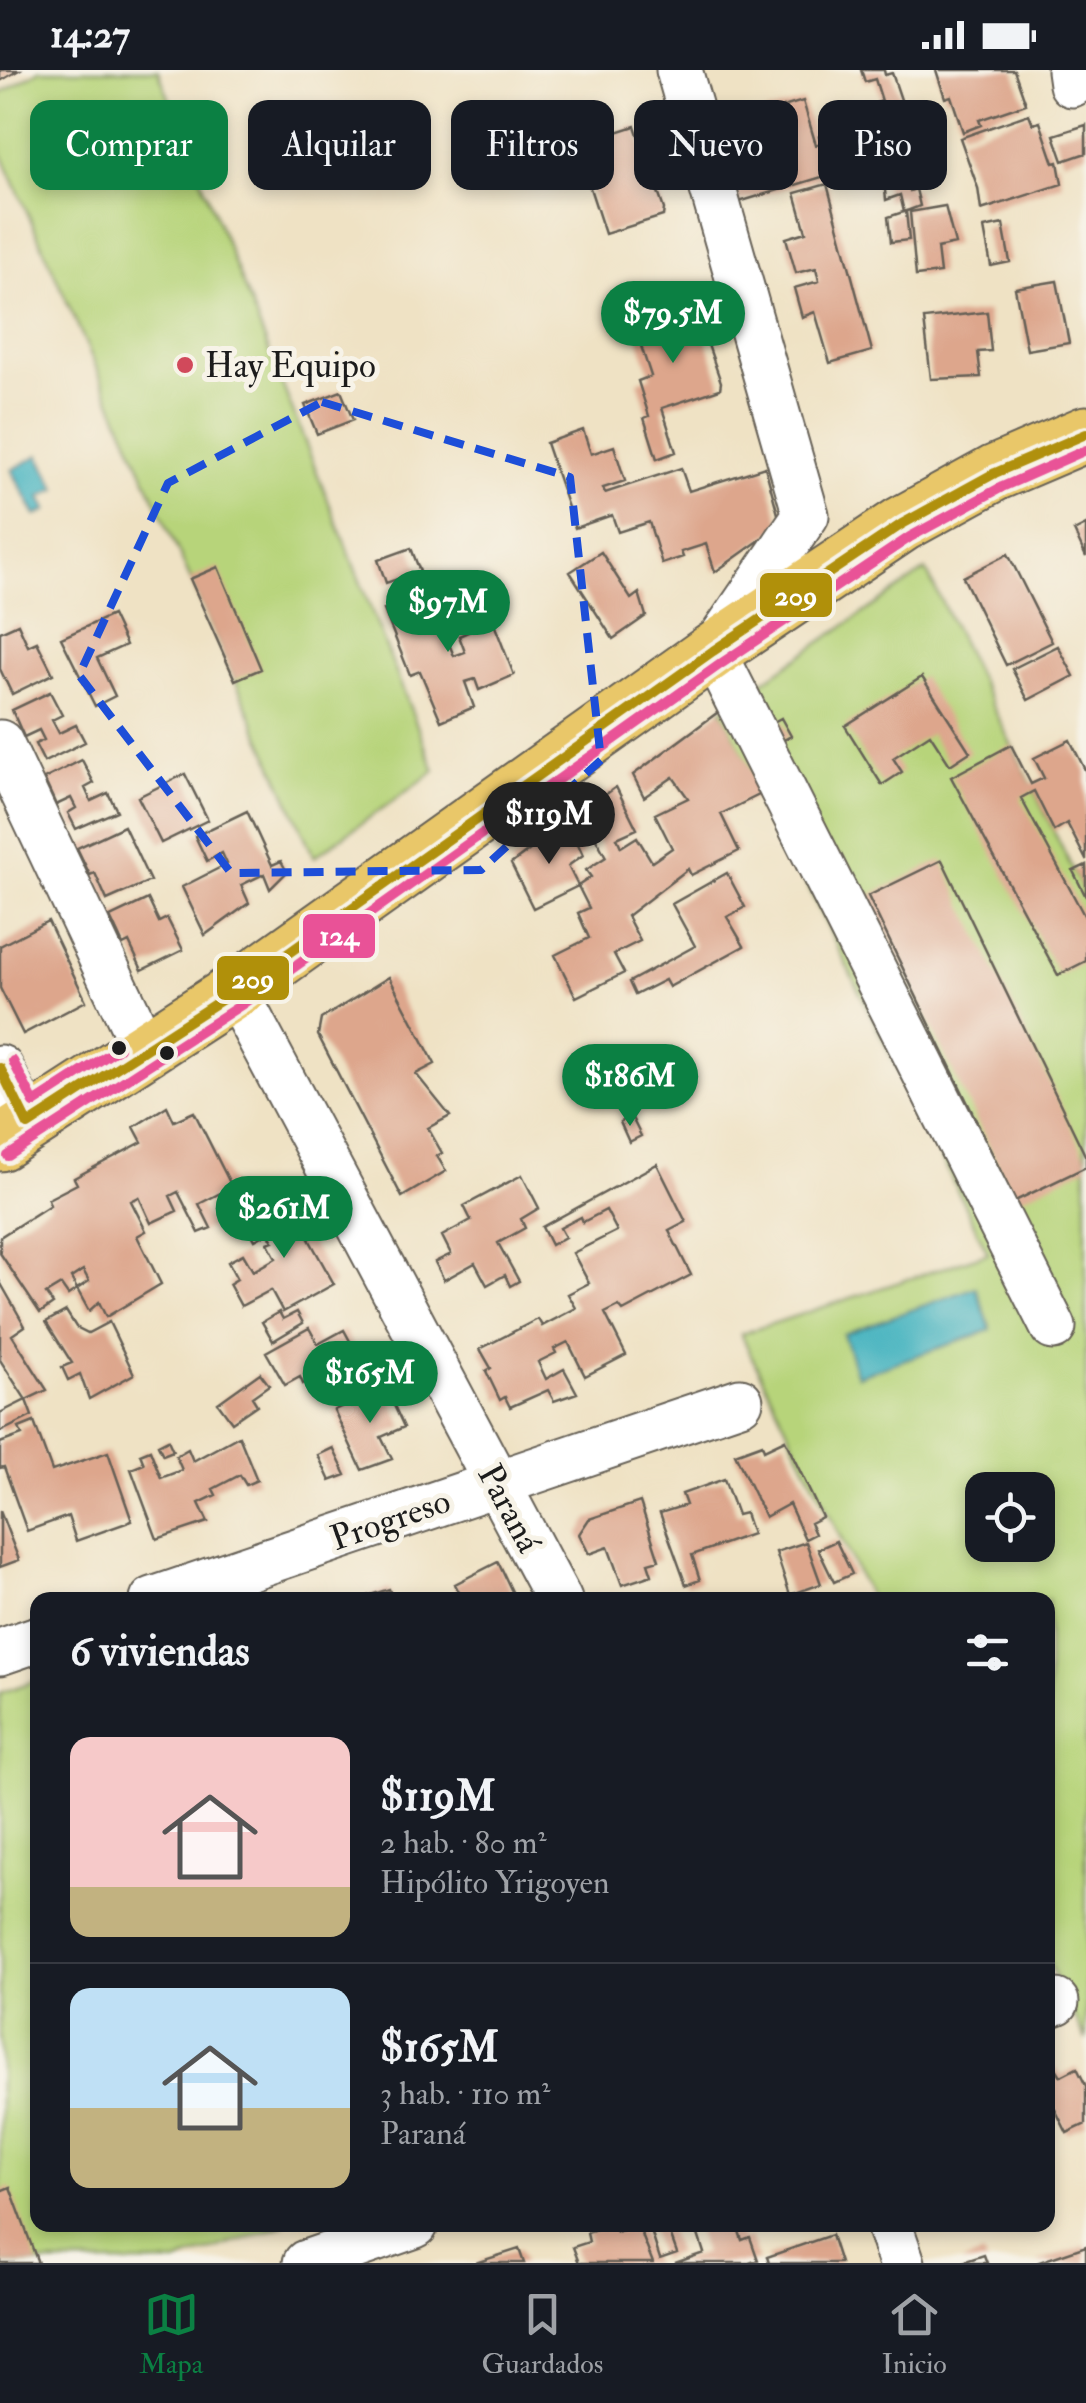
<!DOCTYPE html>
<html lang="es">
<meta charset="utf-8">
<style>
:root{--surface:#171b24;--page:#20242c;--text:#f1f3f6;--muted:#9ea1a6;--line:#363941;--accent:#0b8043}
body{margin:0;font-family:"IM FELL Double Pica",serif;background:var(--page);color:var(--text);height:100vh;display:flex;flex-direction:column;font-size:38px;white-space:nowrap}
*{box-sizing:border-box;margin:0}
p{font-size:32px;color:var(--muted)}
.icon{flex:none;width:55px;height:55px;fill:none;stroke:currentColor;stroke-width:2;stroke-linecap:round;stroke-linejoin:round}
.map{position:relative;flex:1;overflow:hidden}
.sheet{position:absolute;left:30px;top:1522px;width:1025px;height:640px;display:flex;flex-direction:column;background:var(--surface);border-radius:20px;box-shadow:0 5px 15px #0003}
.sheet>*{flex:none}
.hud{position:absolute;left:30px;top:30px;width:1028px;height:90px;display:flex;gap:20px}
.controls{position:absolute;left:965px;top:1402px;display:grid;gap:20px}
.controls a{display:grid;place-items:center;width:90px;height:90px;border-radius:20px;background:var(--surface);box-shadow:0 5px 15px #0003;font-size:50px}
.price{position:absolute;translate:-50% -85px;padding:0 22px;border-radius:35px;background:var(--accent);color:#fff;font-size:32px;line-height:65px;filter:drop-shadow(0 2px 5px #0008)}
.price::after{content:'';position:absolute;left:50%;top:60px;width:30px;height:22px;margin-left:-15px;background:inherit;clip-path:polygon(0 0,100% 0,50% 100%)}
.price.current{background:#222;color:#fff}
ul{padding:0;list-style:none}
li{display:flex;align-items:center;gap:30px;height:250px;padding:0 40px}
li+li{border-top:2px solid var(--line)}
li span{display:grid;place-items:center;flex:none;width:280px;height:200px;border-radius:20px;color:#555}
li>.icon{margin-inline-start:auto}
span .icon{width:120px;height:120px;fill:#fffc;stroke-width:1}
li b{font-size:42px}
h2{display:flex;justify-content:space-between;align-items:center;height:120px;padding:0 40px;font-size:42px}
.tag{padding:0 35px;border-radius:20px;background:var(--surface);box-shadow:0 5px 15px #0003;font-size:35px;line-height:90px}
.tag.current{background:var(--accent);color:#fff}
.status{display:flex;justify-content:space-between;align-items:center;height:70px;padding:0 50px;background:var(--surface);direction:ltr}
.status svg{height:28px;fill:currentColor}
.dock{display:flex;justify-content:space-around;align-items:center;height:140px;border-top:2px solid var(--line);background:var(--surface);font-size:28px;color:var(--muted)}
.dock a{display:grid;justify-items:center;gap:5px}
.dock .current{color:var(--accent)}
.map>svg:first-child{display:block}
</style>
<div class="status"><b>14:27</b><svg viewBox="0 0 49 12"><path d="M0 12V9h3v3zM5 12V6h3v6zM10 12V3h3v9zM15 12V0h3v12zM26 1h20v11H26zM47 4h2v5h-2z"/></svg></div>
<div class="map">
<svg width="1086" height="2193" viewBox="0 0 1086 2193">
<rect width="100%" height="100%" fill="#f7f3e8"/>
<filter id="ink" filterUnits="userSpaceOnUse"><feTurbulence type="fractalNoise" baseFrequency=".01" numOctaves="2"/><feDisplacementMap in="SourceGraphic" scale="20" xChannelSelector="R" yChannelSelector="G"/><feConvolveMatrix kernelMatrix="1 2 1 2 8 2 1 2 1" color-interpolation-filters="sRGB"/></filter>
<filter id="wash" filterUnits="userSpaceOnUse"><feTurbulence type="fractalNoise" baseFrequency=".0048" numOctaves="4" result="noise"/><feDisplacementMap in="SourceGraphic" scale="40" xChannelSelector="R" yChannelSelector="G"/><feGaussianBlur stdDeviation="2.25" result="paint"/><feColorMatrix in="noise" values="0 0 0 0 0 0 0 0 0 0 0 0 0 0 0 0 0 1.4 0 .05"/><feComposite in="paint" operator="in"/></filter>
<g filter="url(#wash)">
<rect width="100%" height="100%" fill="#efe2c4"/>
<path fill="#b7d47a" stroke="#6a784b" stroke-width="2.5" fill-rule="evenodd" d="M40,0H158L435,701L314,787L0,81V24Z
M926,500L1086,827V1970L1048,1892V1530H871L741,1264L988,1183L721,640ZM982,1420H1038V1475H982Z
M37,1610L38,2155H285L175,2193H0V1623Z"/>
<path fill="#43b2bf" stroke="#30676e" stroke-width="2.5" d="M39,385L57,419L41,427L47,440L36,446L12,400Z
M976,1217L991,1260L857,1306L843,1264Z"/>
<g id="blocks">
<path fill="#dda68c" fill-rule="evenodd" d="M0,0H19L0,11Z
M861,0H884L885,5L892,3L923,95L904,102L910,121L916,119L920,136L904,142L900,125L886,130L879,63L871,35L882,31L875,9L865,12Z
M936,0H1014L1026,34L979,50L981,55L963,62L951,26L945,28Z
M803,31L816,75L821,73L819,66L843,59L848,76L856,74L862,95L739,132L726,85L745,79L739,58L758,52L756,45ZM756,76L765,106L759,108L750,78Z
M1029,44L1033,54L1040,52L1054,93L1058,92L1062,114L981,140L978,118L960,68Z
M1086,55V83L1063,91L1054,65Z
M635,56L664,139L663,146L605,164L576,75Z
M827,114L872,281L830,293L815,242L802,247L794,218L819,211L816,198L796,203L786,168L806,162L795,123Z
M945,136L955,174L937,178L940,203L916,206L910,142Z
M906,141L909,170L891,172L888,147Z
M1003,154L1010,192L991,196L984,158Z
M1057,211L1069,273L1027,280L1015,218Z
M692,229L721,312L720,319L662,338L676,382L657,389L644,348L649,346L638,311L651,306L632,249Z
M987,242L991,281L978,282L981,307L931,309L924,249Z
M341,321L353,350L317,364L305,335Z
M583,360L591,384L614,376L625,411L603,418L605,423L681,398L689,421L765,397L781,455L715,502L706,474L681,482L683,487L662,494L649,452L618,462L612,445L575,458L546,373Z
M1086,455V487L1074,461Z
M411,478L424,512L407,518L403,507L386,513L378,490Z
M601,482L631,529L639,523L646,546L613,569L570,502Z
M1008,484L1052,572L1006,595L963,507Z
M218,497L261,599L235,610L190,509Z
M453,524L462,543L440,552L454,586L465,582L459,566L493,551L514,605L479,620L475,609L465,612L474,637L441,651L420,601L410,605L384,540L403,533L407,545Z
M112,545L126,575L97,588L115,626L95,636L61,568Z
M18,554L28,576L37,572L53,604L12,624L0,599V562Z
M1058,576L1074,606L1028,630L1012,599Z
M922,607L970,682L950,695L930,664L893,688L902,702L882,715L845,656Z
M50,622L62,645L52,650L59,663L76,655L85,672L44,692L35,674L44,670L39,660L24,667L12,640Z
M721,640L763,723L721,744L739,781L691,805L688,799L627,846L640,871L614,884L624,903L576,927L555,885L589,868L578,843L589,838L578,816L591,807L586,800L606,787L593,763L590,765L576,746L616,717L637,759L617,768L621,777L637,767L652,792L672,778L655,744L688,728L673,707L644,727L633,705Z
M781,648L791,666L778,673L768,655Z
M1070,670L1086,702V790L1067,753L1054,761L1034,721L1021,728L1086,849V891L1058,905L951,707L1011,675L1031,714L1044,708L1034,688Z
M82,690L94,713L85,718L91,731L108,723L117,741L76,759L68,743L76,738L71,728L56,735L44,709Z
M185,704L208,750L161,773L138,727Z
M247,741L272,795L281,791L287,802L270,819L264,804L241,815L249,833L205,865L182,817L227,794L222,783L207,791L195,766Z
M568,752L583,785L568,796L578,816L533,838L511,794Z
M124,756L150,811L107,830L95,803L90,805L77,778Z
M942,790L1086,1087V1097L1015,1131L868,826Z
M1086,795V827L1073,801Z
M727,803L745,837L727,847L744,876L669,917L665,910L635,925L629,912L695,876L672,834Z
M148,829L159,852L167,848L183,880L142,900L129,872L123,875L110,847Z
M48,851L86,931L23,964L0,918V876Z
M389,907L435,994L416,1004L450,1046L428,1058L442,1083L437,1086L446,1101L402,1127L318,965L321,949Z
M167,1036L174,1051L194,1042L232,1117L199,1134L211,1158L199,1163L178,1122L170,1126L177,1141L151,1153L139,1127L131,1131L146,1161L137,1166L161,1214L106,1247L99,1232L89,1241L77,1219L89,1211L83,1200L71,1208L77,1219L68,1225L61,1215L46,1224L53,1234L40,1243L0,1183V1167L50,1135L48,1129L77,1114L74,1108L142,1072L134,1057Z
M631,1046L641,1066L629,1072L620,1052Z
M657,1094L686,1152L669,1161L691,1205L623,1241L619,1236L605,1243L626,1285L585,1306L568,1272L554,1279L556,1283L538,1292L546,1309L564,1299L577,1323L554,1331L548,1320L510,1337L505,1327L500,1330L486,1301L491,1298L480,1279L538,1249L542,1256L576,1238L568,1224L589,1213L573,1183L617,1161L606,1140L583,1152L581,1147L560,1158L565,1167L551,1175L542,1157Z
M522,1105L539,1138L521,1149L525,1158L498,1173L519,1211L510,1216L505,1205L487,1215L475,1193L444,1210L435,1192L451,1184L442,1166L471,1150L464,1136Z
M297,1130L304,1142L310,1139L322,1162L309,1169L334,1214L283,1242L271,1220L241,1236L229,1214L237,1209L228,1192L243,1184L253,1201L276,1188L268,1173L273,1171L268,1163L255,1170L248,1157Z
M0,1212L25,1256L12,1265L47,1320L26,1330L0,1290Z
M66,1241L76,1257L88,1263L109,1252L134,1304L89,1329L80,1304L68,1310L62,1297L72,1293L46,1252Z
M279,1242L283,1249L297,1242L303,1253L273,1271L262,1252Z
M309,1258L318,1274L344,1260L357,1284L303,1314L300,1307L285,1315L266,1282Z
M260,1303L269,1315L252,1327L257,1335L232,1352L218,1333Z
M385,1316L404,1357L381,1367L392,1389L362,1400L334,1340Z
M26,1330L32,1346L0,1362V1343Z
M34,1352L52,1401L108,1382L132,1451L76,1471L68,1446L27,1461L4,1397L0,1398V1373L22,1365L19,1358Z
M239,1366L257,1410L246,1415L240,1405L213,1419L216,1425L199,1433L208,1452L157,1469L131,1399L144,1394L140,1384L150,1380L161,1408L182,1400L176,1386L188,1379L193,1391Z
M168,1370L173,1381L163,1385L158,1375Z
M785,1370L822,1447L810,1453L815,1464L805,1469L789,1434L765,1447L735,1384L762,1374L764,1380Z
M333,1378L346,1405L330,1411L318,1385Z
M724,1409L737,1445L745,1443L752,1464L692,1485L700,1510L686,1515L660,1443L686,1435L682,1424Z
M640,1432L659,1490L648,1493L652,1505L622,1515L608,1477L589,1484L579,1464L589,1449Z
M0,1441L19,1490L0,1497Z
M836,1471L852,1504L834,1512L818,1479Z
M806,1472L821,1514L790,1525L776,1482Z
M498,1492L516,1530H463L455,1514Z
M389,1519L393,1530H358V1529Z
M1056,1998L1061,2006L1077,1998L1086,2016V2054L1067,2063L1048,2025V2003Z
M10,2117L38,2193H0V2121Z
M612,2155L617,2162L638,2155L653,2193H579L573,2177L589,2172L587,2163Z
M649,2155H667L677,2183L660,2189Z
M695,2155H737L742,2170L750,2167L758,2190L749,2193H675L704,2183Z
M831,2165L840,2193H769L767,2187Z
M1086,2176V2193H1040L1039,2192Z
M519,2179L524,2193H479L478,2192Z
M984,2185L987,2193H963V2192Z"/>
</g>
</g>
<g filter="url(#ink)">
<use href="#blocks" fill-opacity="0" stroke="#666157" stroke-width="2.5"/>
<g fill="none" stroke-linecap="round" stroke-linejoin="round">
<g stroke="#666157" stroke-width="49">
<path id="minor" d="M679,0L806,445L713,581L1053,1257
M1070,0L1072,14
M0,673L145,980
M235,921L559,1530
M0,998L28,1055
M153,1530L740,1331
M0,1582L38,1569
M1048,1935L1056,1932
M889,2155L902,2193
M306,2193L415,2155"/>
</g>
<g stroke="#666157" stroke-width="59">
<path id="major" d="M0,1073L235,921L713,581L902,454L995,403L1086,364"/>
</g>
<use href="#minor" stroke="#fff" stroke-width="45"/>
<use href="#major" stroke="#e9c769" stroke-width="55"/>
<g stroke="#f7f3e8" stroke-width="18">
<path id="bus-1" d="M0,998L28,1055L235,921L713,581L902,454L995,403L1086,364"/>
</g>
<g stroke="#f7f3e8" stroke-width="18">
<path id="bus-2" d="M8,1086L244,933L722,593L910,467L1002,417L1086,380"/>
</g>
<g stroke="#f7f3e8" stroke-width="18">
<path id="bus-3" d="M13,991L34,1033L119,978"/>
</g>
<use href="#bus-1" stroke="#b0900a" stroke-width="10"/>
<use href="#bus-2" stroke="#e95297" stroke-width="10"/>
<use href="#bus-3" stroke="#e95297" stroke-width="10"/>
</g>
</g>
<path fill="none" stroke="#1d4ed8" stroke-width="8" stroke-dasharray="20 12" stroke-linejoin="round" d="M322,332L570,407L601,690L481,800L231,803L79,605L168,413Z"/>
<circle fill="#d1495b" stroke="#f7f3e8" stroke-width="4" cx="185" cy="295" r="10"/>
<g fill="#1c1c1c" stroke="#f7f3e8" stroke-width="4">
<circle cx="119" cy="978" r="9"/>
<circle cx="167" cy="983" r="9"/>
</g>
<g text-anchor="middle" stroke-width="10" stroke-linejoin="round" paint-order="stroke">
<g font-size="35" fill="#1c1c1c" stroke="#f7f3e8" text-anchor="start">
<text x="205" y="307">Hay Equipo</text>
</g>
<g font-size="35" fill="#1c1c1c" stroke="#f7f3e8">
<text transform="translate(510 1438) rotate(62)" y="12">Paraná</text>
<text transform="translate(390 1449) rotate(-19)" y="12">Progreso</text>
</g>
</g>
<g stroke="#f7f3e8" stroke-width="4">
<rect x="758" y="501" width="76" height="48" rx="10" fill="#b0900a"/>
<rect x="301" y="842" width="76" height="48" rx="10" fill="#e95297"/>
<rect x="215" y="884" width="76" height="48" rx="10" fill="#b0900a"/>
</g>
<g font-size="28" text-anchor="middle" font-weight="bold" fill="#fff">
<text x="796" y="535">209</text>
<text x="339" y="875">124</text>
<text x="253" y="918">209</text>
</g>
</svg>
<div class="controls">
<a><svg class="icon" aria-label="locate" viewBox="0 0 24 24"><circle cx="12" cy="12" r="6"/><path d="M12 2v4M12 18v4M2 12h4M18 12h4"/></svg></a>
</div>
<b class="price" style="left:673px;top:296px">$79.5M</b>
<b class="price" style="left:448px;top:585px">$97M</b>
<b class="price current" style="left:549px;top:797px">$119M</b>
<b class="price" style="left:630px;top:1059px">$186M</b>
<b class="price" style="left:284px;top:1191px">$261M</b>
<b class="price" style="left:370px;top:1356px">$165M</b>
<div class="hud">
<a class="tag current">Comprar</a>
<a class="tag">Alquilar</a>
<a class="tag">Filtros</a>
<a class="tag">Nuevo</a>
<a class="tag">Piso</a>
</div>
<section class="sheet">
<h2>6 viviendas<svg class="icon" aria-label="filters" viewBox="0 0 24 24"><path d="M4 7h16M4 17h16"/><circle cx="9" cy="7" r="2"/><circle cx="15" cy="17" r="2"/></svg></h2>
<ul>
<li><span style="background:linear-gradient(#f6c9c9 75%,#c2b280 0)"><svg class="icon" aria-label="home" viewBox="0 0 24 24"><path d="M3 11l9-7 9 7M6 9v11h12V9"/></svg></span><div><b>$119M</b><p>2 hab. · 80 m²</p><p>Hipólito Yrigoyen</p></div></li>
<li><span style="background:linear-gradient(#bfe0f5 60%,#c2b280 0)"><svg class="icon" aria-label="home" viewBox="0 0 24 24"><path d="M3 11l9-7 9 7M6 9v11h12V9"/></svg></span><div><b>$165M</b><p>3 hab. · 110 m²</p><p>Paraná</p></div></li>
</ul>
</section>
</div>
<nav class="dock">
<a class="current"><svg class="icon" aria-label="map" viewBox="0 0 24 24"><path d="M3 6l6-2 6 2 6-2v14l-6 2-6-2-6 2zM9 4v14M15 6v14"/></svg>Mapa</a>
<a><svg class="icon" aria-label="saved" viewBox="0 0 24 24"><path d="M7 4h10v16l-5-4-5 4z"/></svg>Guardados</a>
<a><svg class="icon" aria-label="home" viewBox="0 0 24 24"><path d="M3 11l9-7 9 7M6 9v11h12V9"/></svg>Inicio</a>
</nav>
